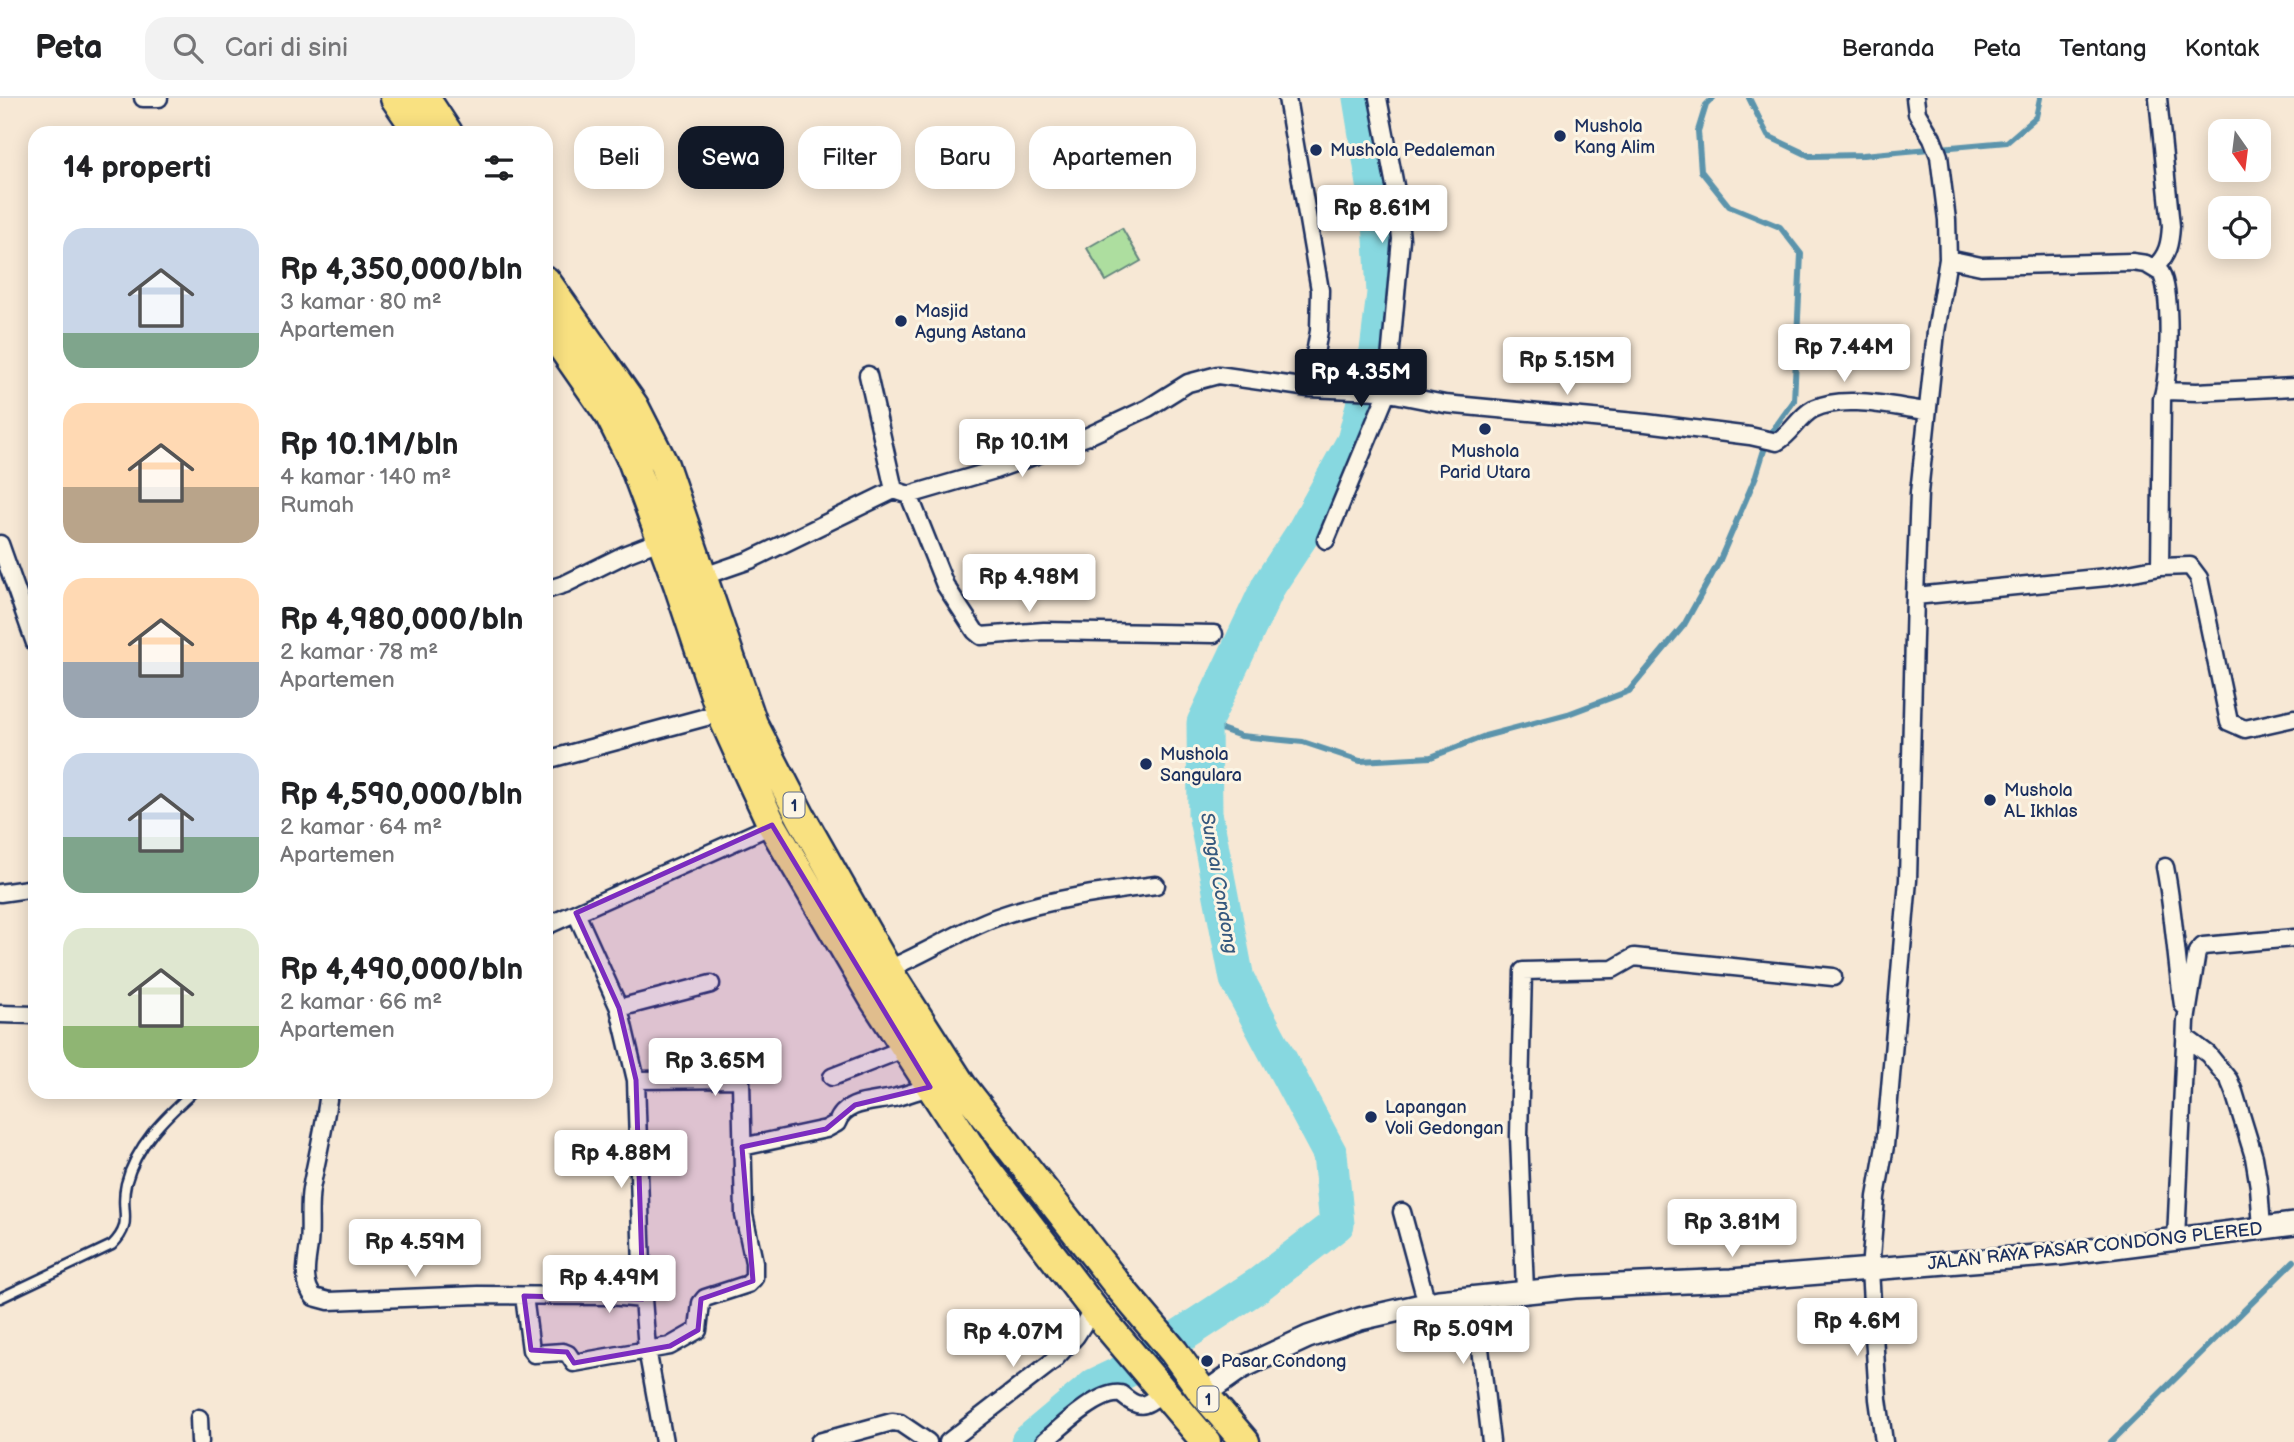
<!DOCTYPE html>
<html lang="id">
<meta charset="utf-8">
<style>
:root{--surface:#fff;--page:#f2f2f2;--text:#202124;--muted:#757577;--line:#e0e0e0;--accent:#111827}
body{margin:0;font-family:"Balsamiq Sans",sans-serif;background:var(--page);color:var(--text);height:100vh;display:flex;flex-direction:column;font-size:26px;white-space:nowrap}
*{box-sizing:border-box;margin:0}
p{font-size:23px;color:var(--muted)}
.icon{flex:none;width:38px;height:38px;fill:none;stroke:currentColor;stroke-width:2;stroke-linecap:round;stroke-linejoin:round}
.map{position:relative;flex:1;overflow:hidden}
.drawer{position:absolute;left:28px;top:28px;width:525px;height:973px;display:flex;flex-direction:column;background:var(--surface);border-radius:21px;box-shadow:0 4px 18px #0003}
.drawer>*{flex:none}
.guide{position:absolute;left:574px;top:28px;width:665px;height:63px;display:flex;gap:14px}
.needle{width:46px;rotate:166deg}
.fabs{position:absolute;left:2208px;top:21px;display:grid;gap:14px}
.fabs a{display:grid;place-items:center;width:63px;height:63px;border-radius:14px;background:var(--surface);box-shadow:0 4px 18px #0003;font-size:35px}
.price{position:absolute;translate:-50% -60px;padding:0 16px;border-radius:7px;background:#fff;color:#222;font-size:23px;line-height:46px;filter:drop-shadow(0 2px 4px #0008)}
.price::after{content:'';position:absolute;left:50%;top:42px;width:21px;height:16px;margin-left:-10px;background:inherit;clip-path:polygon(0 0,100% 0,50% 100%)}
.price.active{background:var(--accent);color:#fff}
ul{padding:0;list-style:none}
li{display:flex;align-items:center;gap:21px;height:175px;padding:0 35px}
li span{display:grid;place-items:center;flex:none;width:196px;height:140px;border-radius:21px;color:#555}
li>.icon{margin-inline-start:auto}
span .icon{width:84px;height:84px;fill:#fffc;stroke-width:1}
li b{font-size:30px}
h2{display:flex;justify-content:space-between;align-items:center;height:84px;padding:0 35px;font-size:30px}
.pill{padding:0 24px;border-radius:21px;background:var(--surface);box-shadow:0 4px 18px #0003;font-size:24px;line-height:63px}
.pill.active{background:var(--accent);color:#fff}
header{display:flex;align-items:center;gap:42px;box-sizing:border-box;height:98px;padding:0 35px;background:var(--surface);border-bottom:2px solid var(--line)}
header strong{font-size:33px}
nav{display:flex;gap:38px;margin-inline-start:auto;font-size:24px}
.search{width:490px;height:63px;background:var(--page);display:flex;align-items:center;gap:18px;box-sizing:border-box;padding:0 24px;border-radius:21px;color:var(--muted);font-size:26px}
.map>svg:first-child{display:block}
</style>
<header>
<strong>Peta</strong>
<div class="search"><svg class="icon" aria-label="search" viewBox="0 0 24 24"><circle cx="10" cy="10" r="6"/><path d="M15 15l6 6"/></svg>Cari di sini</div>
<nav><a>Beranda</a><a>Peta</a><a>Tentang</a><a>Kontak</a></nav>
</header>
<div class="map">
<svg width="2294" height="1344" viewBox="0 0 2294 1344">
<rect width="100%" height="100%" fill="#f7e8d5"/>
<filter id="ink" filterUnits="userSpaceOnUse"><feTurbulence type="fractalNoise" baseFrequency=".0143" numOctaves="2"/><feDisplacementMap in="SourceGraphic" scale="14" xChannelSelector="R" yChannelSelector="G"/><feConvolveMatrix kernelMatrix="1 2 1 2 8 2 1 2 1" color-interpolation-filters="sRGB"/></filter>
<g filter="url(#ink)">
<path fill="#adde9f" stroke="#64867e" stroke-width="2" d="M1122,130L1141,163L1106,183L1087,150Z"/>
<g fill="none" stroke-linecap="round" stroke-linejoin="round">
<path stroke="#5c94ac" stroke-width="6" d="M1749,0L1768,38L1810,58L1863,57L2007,44L2036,19L2040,0
M1204,625L1241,638L1303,644L1360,663L1431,659L1485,638L1568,616L1629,593L1684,527L1719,464L1756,378L1768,339L1794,303L1801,156L1780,129L1729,108L1701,73L1698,33L1706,7L1713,0
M2111,1344L2294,1163"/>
<path stroke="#87d8e0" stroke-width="35" d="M1028,1344L1096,1287L1130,1271L1258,1187L1337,1126L1330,1056L1237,881L1205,715L1204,625L1269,487L1303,435L1354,343L1377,253L1384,195L1380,123L1360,0"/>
<g stroke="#1b2f5e" stroke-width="13">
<path id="lane" d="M0,1200L112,1147C135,1124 119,1114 126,1086C136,1047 164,1020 193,994"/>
</g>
<g stroke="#1b2f5e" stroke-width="21">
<path id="street" d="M143,0H159
M1287,0L1320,192L1319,233L1309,290
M2155,169C2168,157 2170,145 2171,128L2158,0
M868,277L894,392
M2165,293L2197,294L2294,289
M909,397L945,487L975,533L981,538L1044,533L1214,536
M1326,442L1387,295L1401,141L1396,93L1378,0
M0,446L35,545
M2160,469L2190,468L2199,480L2229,624L2245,631L2294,620
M701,479L750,462L894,392L909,397L995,372L1086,339L1148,310L1188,285L1218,277L1309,290L1379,293L1445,306L1646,325L1750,338L1777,344C1792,336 1798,319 1813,311C1844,296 1894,309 1927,313
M546,492L565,486L626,456L662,442
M1915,498L2107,479L2160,469L2162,301C2170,278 2172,195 2161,175L2146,166L2132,164L1981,168L1948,161
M546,662L721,615
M2165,769C2174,815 2176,861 2183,907
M0,795L35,790
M576,815L619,910L711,886
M546,828L772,727
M880,874C921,859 956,834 997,819C1049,801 1102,794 1156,787
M0,916L35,917
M2185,939L2208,956L2229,982L2234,994L2254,1059L2259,1089L2262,1130
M832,979L906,950
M636,982L643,1201
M329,994C325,1027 317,1059 311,1091C308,1110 311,1128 309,1146C307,1163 301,1184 314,1199L329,1203L478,1197L609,1198L643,1201L647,1251L664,1344
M742,1049L826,1031L837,1025C845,1001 877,1005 897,999C908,996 919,992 930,989
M1402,1114L1427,1206
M2176,1141L2186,923L2197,854L2203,848L2294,840
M1525,1193L1519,1038L1523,873L1613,871L1634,859L1833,879
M524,1198L531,1252L534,1256L563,1254L568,1256L574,1265L670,1248L698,1232L701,1205L705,1200L748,1186L754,1180V1164L744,1117L741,983L737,981L636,982L619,910
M1474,1199L1491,1344
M199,1320L200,1344
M819,1344L892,1324L900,1325L928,1344
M948,1344L1053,1263L1076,1238L1093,1211
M1044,1344C1060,1330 1099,1292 1121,1296C1141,1313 1144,1308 1164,1294
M1884,1344L1878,1301L1870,1172L1876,1099L1885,1048L1908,782L1915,498L1919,395L1936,234L1948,161L1947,122L1939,58L1932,40L1917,15L1915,0"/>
</g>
<g stroke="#1b2f5e" stroke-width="26">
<path id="secondary" d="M1204,1296L1241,1270L1308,1239L1360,1221L1439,1203L1575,1189L1731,1182L2060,1156L2294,1126"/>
</g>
<g stroke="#1b2f5e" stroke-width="33">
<path id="highway" d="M395,0L419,35
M425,0L448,35
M546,183L634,308L664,367L753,626L801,719L887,871L962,988L1120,1190L1174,1254L1204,1296L1245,1344
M546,226L610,318L632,362L678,486L721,615L748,675L772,727L874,901L976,1058L1095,1213L1206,1344"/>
</g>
<use href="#lane" stroke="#fcf5e5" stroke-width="8"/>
<use href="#street" stroke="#fcf5e5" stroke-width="16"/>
<use href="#secondary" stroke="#fcf5e5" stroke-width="21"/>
<use href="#highway" stroke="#f9e181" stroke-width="28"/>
</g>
</g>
<path fill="#7b2cbf" fill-opacity="0.2" stroke="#7b2cbf" stroke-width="5" stroke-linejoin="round" d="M772,727L930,989L855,1007L826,1031L742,1049L753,1183L701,1201L698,1232L670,1248L574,1265L567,1254L531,1252L524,1198L643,1201L636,982L619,910L576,815Z"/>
<g fill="#1b2f5e" stroke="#fcf5e5" stroke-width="2.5">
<circle cx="1560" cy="38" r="7"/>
<circle cx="1316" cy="52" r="7"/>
<circle cx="901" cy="223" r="7"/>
<circle cx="1485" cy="331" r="7"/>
<circle cx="1146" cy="666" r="7"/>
<circle cx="1990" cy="702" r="7"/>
<circle cx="1371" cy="1019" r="7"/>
<circle cx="1207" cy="1263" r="7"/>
</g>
<g text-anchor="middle" stroke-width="6" stroke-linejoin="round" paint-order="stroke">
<g fill="#fcf5e5" stroke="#5e6a86" stroke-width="2">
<rect x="783.5" y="694.5" width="21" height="25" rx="5"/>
<rect x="1197.5" y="1288.5" width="21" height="25" rx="5"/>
</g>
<g font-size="16" font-weight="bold" fill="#1b2f5e">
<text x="794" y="713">1</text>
<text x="1208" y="1307">1</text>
</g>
<g font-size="18" fill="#1b2f5e" stroke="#fcf5e5" text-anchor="start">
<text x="1574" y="34">Mushola<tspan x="1574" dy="21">Kang Alim</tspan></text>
<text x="1330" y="58">Mushola Pedaleman</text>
<text x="915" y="219">Masjid<tspan x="915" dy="21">Agung Astana</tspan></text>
<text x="1485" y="359" text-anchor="middle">Mushola<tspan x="1485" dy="21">Parid Utara</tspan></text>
<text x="1160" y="662">Mushola<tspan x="1160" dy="21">Sangulara</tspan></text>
<text x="2004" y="698">Mushola<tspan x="2004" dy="21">AL Ikhlas</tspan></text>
<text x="1385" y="1015">Lapangan<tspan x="1385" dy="21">Voli Gedongan</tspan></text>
<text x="1221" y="1269">Pasar Condong</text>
</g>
<g font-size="18" fill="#1b2f5e" stroke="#fcf5e5">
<text transform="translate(2095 1148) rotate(-6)" y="6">JALAN RAYA PASAR CONDONG PLERED</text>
</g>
<g font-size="19" font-style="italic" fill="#36597e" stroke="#fcf5e5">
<text transform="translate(1220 785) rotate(80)" y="7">Sungai Condong</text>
</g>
</g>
</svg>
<div class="fabs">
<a><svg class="needle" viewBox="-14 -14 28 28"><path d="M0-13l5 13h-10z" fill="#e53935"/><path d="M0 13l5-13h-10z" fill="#757577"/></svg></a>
<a><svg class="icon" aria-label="locate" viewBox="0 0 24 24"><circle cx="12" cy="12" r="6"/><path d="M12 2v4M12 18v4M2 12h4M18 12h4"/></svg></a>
</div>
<b class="price" style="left:1382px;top:147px">Rp 8.61M</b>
<b class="price" style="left:1844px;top:286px">Rp 7.44M</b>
<b class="price" style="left:1567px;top:299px">Rp 5.15M</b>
<b class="price active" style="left:1361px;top:311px">Rp 4.35M</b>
<b class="price" style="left:1022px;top:381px">Rp 10.1M</b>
<b class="price" style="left:1029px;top:516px">Rp 4.98M</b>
<b class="price" style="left:715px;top:1000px">Rp 3.65M</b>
<b class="price" style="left:621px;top:1092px">Rp 4.88M</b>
<b class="price" style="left:1732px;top:1161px">Rp 3.81M</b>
<b class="price" style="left:415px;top:1181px">Rp 4.59M</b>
<b class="price" style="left:609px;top:1217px">Rp 4.49M</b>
<b class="price" style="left:1857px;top:1260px">Rp 4.6M</b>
<b class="price" style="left:1463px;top:1268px">Rp 5.09M</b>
<b class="price" style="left:1013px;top:1271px">Rp 4.07M</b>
<div class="guide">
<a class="pill">Beli</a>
<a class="pill active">Sewa</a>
<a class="pill">Filter</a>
<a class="pill">Baru</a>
<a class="pill">Apartemen</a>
</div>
<section class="drawer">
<h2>14 properti<svg class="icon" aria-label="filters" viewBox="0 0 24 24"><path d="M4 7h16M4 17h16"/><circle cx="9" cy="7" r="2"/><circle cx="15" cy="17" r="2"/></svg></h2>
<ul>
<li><span style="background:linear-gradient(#c9d6e8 75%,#7fa58c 0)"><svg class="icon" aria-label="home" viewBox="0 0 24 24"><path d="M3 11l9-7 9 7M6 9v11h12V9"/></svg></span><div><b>Rp 4,350,000/bln</b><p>3 kamar · 80 m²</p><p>Apartemen</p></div></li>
<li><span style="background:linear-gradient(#ffd9b3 60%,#b9a48a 0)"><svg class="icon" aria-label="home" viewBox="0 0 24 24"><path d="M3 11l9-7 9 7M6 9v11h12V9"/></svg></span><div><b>Rp 10.1M/bln</b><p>4 kamar · 140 m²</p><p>Rumah</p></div></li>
<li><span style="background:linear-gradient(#ffd9b3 60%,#9aa5b1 0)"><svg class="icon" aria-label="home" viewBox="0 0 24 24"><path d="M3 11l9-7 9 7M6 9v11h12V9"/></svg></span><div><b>Rp 4,980,000/bln</b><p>2 kamar · 78 m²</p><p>Apartemen</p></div></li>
<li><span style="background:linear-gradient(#c9d6e8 60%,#7fa58c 0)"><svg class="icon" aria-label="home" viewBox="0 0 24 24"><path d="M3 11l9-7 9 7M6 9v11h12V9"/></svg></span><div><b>Rp 4,590,000/bln</b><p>2 kamar · 64 m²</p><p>Apartemen</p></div></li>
<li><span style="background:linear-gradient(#dfe7d0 70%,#8fb573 0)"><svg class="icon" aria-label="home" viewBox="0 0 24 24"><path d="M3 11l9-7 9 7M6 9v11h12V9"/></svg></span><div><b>Rp 4,490,000/bln</b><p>2 kamar · 66 m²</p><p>Apartemen</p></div></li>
</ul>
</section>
</div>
